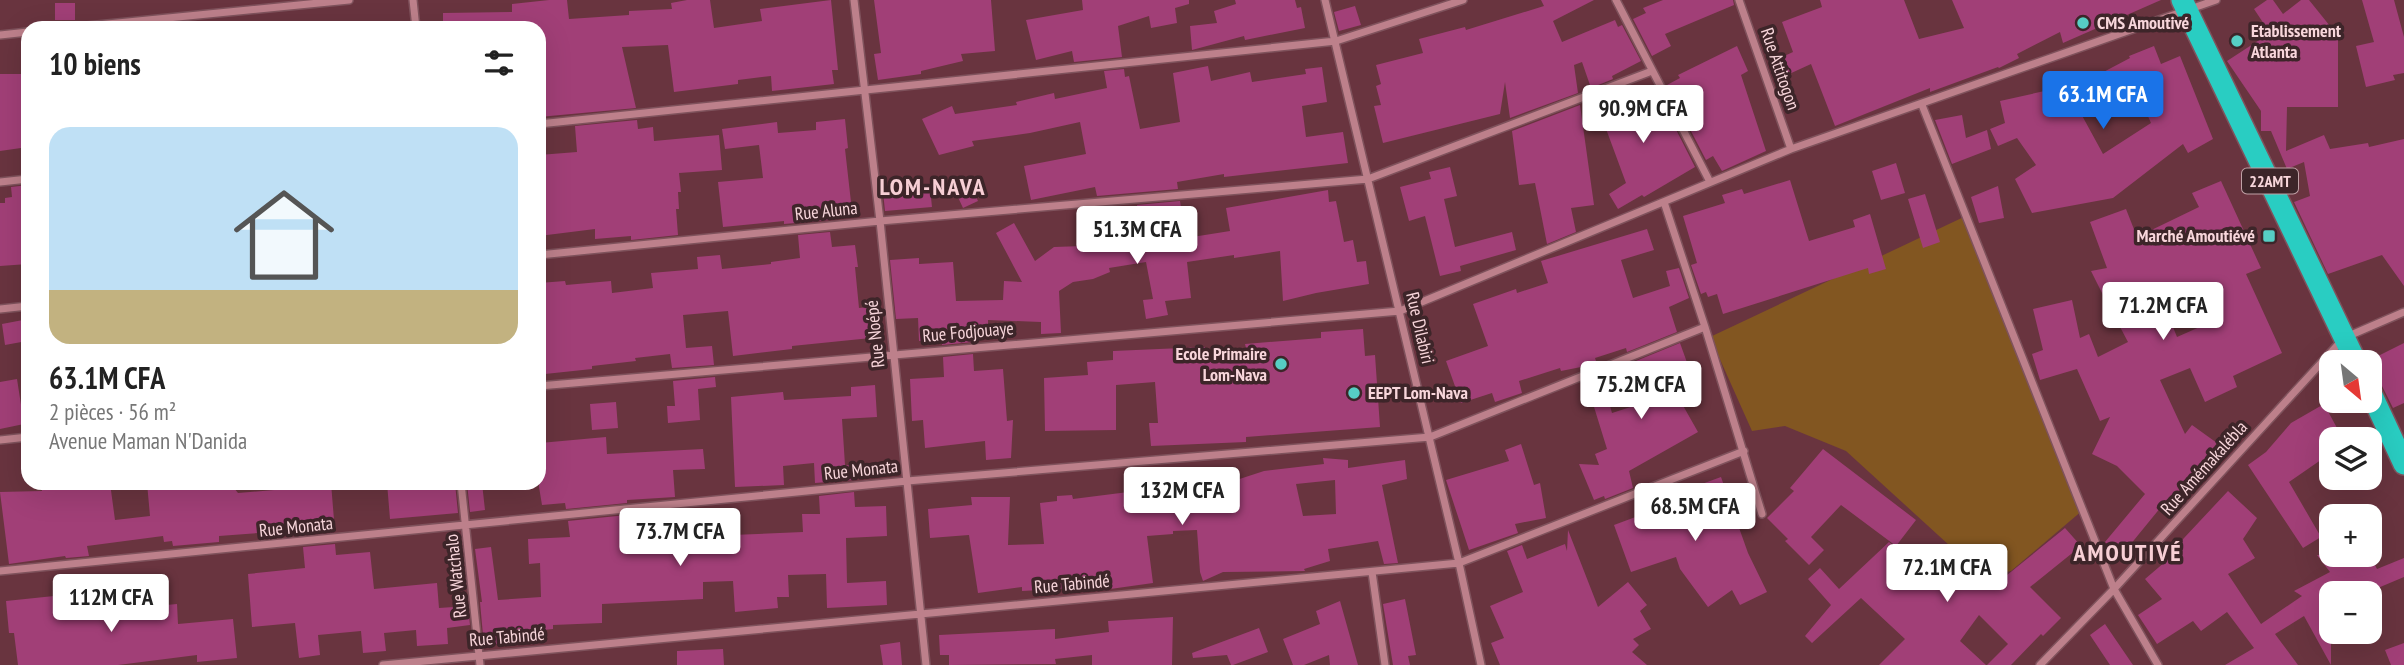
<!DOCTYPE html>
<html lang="fr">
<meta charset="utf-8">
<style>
:root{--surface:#fff;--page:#f6f6f6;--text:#222;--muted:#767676;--line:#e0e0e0;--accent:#1a73e8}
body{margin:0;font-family:"PT Sans Narrow",sans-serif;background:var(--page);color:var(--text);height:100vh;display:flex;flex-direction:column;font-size:26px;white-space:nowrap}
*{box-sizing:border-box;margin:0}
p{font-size:23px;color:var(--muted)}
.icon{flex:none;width:38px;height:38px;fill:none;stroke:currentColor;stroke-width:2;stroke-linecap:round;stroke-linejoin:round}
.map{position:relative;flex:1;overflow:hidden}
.sheet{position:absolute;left:21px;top:21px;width:525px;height:469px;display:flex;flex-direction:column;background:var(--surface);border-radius:21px;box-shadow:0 7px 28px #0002}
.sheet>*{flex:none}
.needle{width:46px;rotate:151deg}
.tools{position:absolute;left:2319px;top:350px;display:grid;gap:14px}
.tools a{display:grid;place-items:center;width:63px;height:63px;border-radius:14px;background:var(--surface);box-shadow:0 7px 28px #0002;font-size:35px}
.price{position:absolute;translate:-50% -60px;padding:0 16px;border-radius:7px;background:#fff;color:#222;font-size:23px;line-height:46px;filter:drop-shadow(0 2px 4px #0008)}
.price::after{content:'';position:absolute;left:50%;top:42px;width:21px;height:16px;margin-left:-10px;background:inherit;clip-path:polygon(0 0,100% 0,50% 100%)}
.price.active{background:var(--accent);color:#fff}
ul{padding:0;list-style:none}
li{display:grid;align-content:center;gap:14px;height:371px;padding:0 28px}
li+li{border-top:2px solid var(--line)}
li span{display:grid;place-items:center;height:217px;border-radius:21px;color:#555}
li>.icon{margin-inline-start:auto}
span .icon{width:126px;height:126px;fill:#fffc;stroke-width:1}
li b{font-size:30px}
h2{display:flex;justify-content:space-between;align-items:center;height:84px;padding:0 28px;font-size:30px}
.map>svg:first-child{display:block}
</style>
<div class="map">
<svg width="2404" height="665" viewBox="0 0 2404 665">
<rect width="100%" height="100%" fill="#69343f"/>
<path fill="#825621" d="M1968,215L2083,510L2011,571L1984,577L1846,451L1785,426L1752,431L1710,337Z"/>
<path fill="#a13f77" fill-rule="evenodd" d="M549,0H567L569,19L629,15V11L672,9L671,3L687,0H710L714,28L762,21L760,9L831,0L838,70H832L834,84L772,91L771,76L738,80V84L674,92L668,45L622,47L636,108L539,117V28H443V13L512,12V4Z
M874,0H991L995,51L961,54L963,61L921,71V74L878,80L874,54L881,53Z
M1082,0H1189V4L1175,8L1177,23L1151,28L1149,16L1118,26L1122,57L1074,62L1072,51L1036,60L1026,20L1083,10Z
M1235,0H1295L1297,8L1301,7L1305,28L1245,40L1244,36L1192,50L1190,26L1217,23L1214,11L1236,4Z
M1541,0H1594L1553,21L1562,42L1615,20L1618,27L1622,25L1641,61L1612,76L1613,79L1591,88L1582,62L1574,65L1578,93L1510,118L1505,82L1500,114L1383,143L1374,106L1381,105L1376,86L1381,84L1376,65L1423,53L1419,39L1465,27L1466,30L1544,6Z
M1663,0H1733L1734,5L1665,34L1671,46L1652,56L1633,19L1646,13L1643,8Z
M1820,0H1904L1919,39L1964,28L1952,0H2161L2063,43L2060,32L2017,54L2019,58L1999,68L1998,67L1930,92V88L1835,126L1811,64L1787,75L1780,58L1793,52L1782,22L1822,7Z
M2267,0H2273L2283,14L2301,0H2309L2338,36V107H2287L2286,151L2324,135L2330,149L2368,143L2369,147L2404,139V286L2382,255L2328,274L2294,202L2310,196L2304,162L2287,169L2271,131H2261V111L2227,61L2270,33L2254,9Z
M2362,0H2394L2404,37V73L2393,75L2395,80L2366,87L2356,46L2374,42Z
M55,3H75V20H55Z
M1355,6L1361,25L1339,31L1334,12Z
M1737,46L1748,71L1741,75L1766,151L1722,171L1713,156L1706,160L1667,85L1680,78L1678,75Z
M2154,46L2161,64L2180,56L2213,139L2188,153L2183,144L2113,198L2032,213L2015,179L2036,165L2017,138L1998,146L1990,129L2005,123L2000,101L2058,88L2060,95L2130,58L2129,56ZM2133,82L2151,123L2103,154L2079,110Z
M1208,66L1211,81L1250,72L1252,82L1306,74L1305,69L1322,67L1327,102L1302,106L1306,137L1343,132L1348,163L1224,177V174L1177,182L1178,189L1097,196L1095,187L1031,200L1024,166L1086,154L1080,122L1030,133L972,141L974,146L939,155L922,119L952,106L955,114L1017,105L1016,102L1054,93L1055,99L1107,88L1104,71L1124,69L1125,77L1129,76L1140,129L1180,122L1173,73Z
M0,74H23V88H28V118H24L28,147L0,151Z
M1656,90L1695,167L1644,197L1642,195L1618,209L1609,194L1626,183L1595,99L1617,91L1623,106Z
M1580,105L1594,205L1571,208L1576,232L1547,244L1535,183L1519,185L1512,131Z
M1962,115L1966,138L1987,130L1991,149L1952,164L1935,120Z
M845,119L848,148L845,149L852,211L829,214V220L784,224V221L723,227L718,182L763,178L759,145L725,149L722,129L777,122L778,133L816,130V122Z
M637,120L638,129L653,127L654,141L719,135L722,170L679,173L681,192H678L679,209H676L678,235L631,240V236L595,239V229L539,236V155L577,152L575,126Z
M1896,163L1905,193L1881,200L1872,171Z
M1450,167L1457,196L1444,199L1455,247L1512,232L1516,250L1460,266L1461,271L1440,276L1425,216L1409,221L1400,187L1431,179L1429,172Z
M967,177L978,201L963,208L950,180Z
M1790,180L1809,241L1855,227L1853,220L1870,214L1886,269L1869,274L1868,268L1723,314L1717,294L1708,297L1706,292L1701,294L1691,265L1697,263L1683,216L1725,203L1722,195L1742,189L1744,194Z
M2221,181L2261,268L2246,274L2282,353L2233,376L2237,387L2205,402L2190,368L2160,380L2185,434L2192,425L2217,443L2179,491L2164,509L2161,507L2121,556L2105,542L2145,494L2117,466L2092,454L2110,417L2100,421L2077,369L2040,380L2032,354L2043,350L2033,309L2072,300L2080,338L2089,334L2098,357L2128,342L2119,325L2108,294L2103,295L2091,271L2107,268L2090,222L2126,209L2137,237L2199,207L2192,193ZM2194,291L2211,322L2177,337L2164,305Z
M28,185V264L0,266V203H5V198L12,197L11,187Z
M1998,186L2004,218L1979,223L1971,197Z
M930,188L932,207L885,211L883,192Z
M1328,190L1329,202L1336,201L1344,242L1353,240L1357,262L1366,261L1369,284L1316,293L1283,301L1280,251L1234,258V255L1187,262L1191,298L1165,301L1168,315L1146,319L1143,300L1153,299L1146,262L1109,268L1110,272L1093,279L1073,282L1059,291L1061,333L1041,334V322L988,320V337H972L973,342L942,345V339L919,341L918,318L896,319L890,260L919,258V264L953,262L956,301L1003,300L1004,281L1022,282L996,233L1014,223L1035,261L1054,247L1083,246L1099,237L1100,242L1142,235L1137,205L1180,201L1186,238L1230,231L1226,208Z
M1925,194L1940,242L1923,248L1908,199Z
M1647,229L1654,250L1621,260L1633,298L1670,286L1666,271L1679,268L1689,298L1669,307L1677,332L1627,352L1626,348L1595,358L1597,364L1582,370L1581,367L1561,371L1560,368L1519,381L1522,393L1495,402L1492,393L1461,403L1446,361L1488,346L1473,304L1516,289L1517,293L1548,283L1541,261Z
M830,232L832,247L855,245L858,267H855L859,308L868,307L871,338L792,346V349L733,356L728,311L683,315L686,348L712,346L714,365L672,368L670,354L635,358L636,361L592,366V369L545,374L543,351L539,352V283L565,281L566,285L611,281L612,293L653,288L651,273L698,269L697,257L720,255L722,269L771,264V262L800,258L798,235Z
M23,320L27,341L5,345L2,324Z
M1363,329L1365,356L1375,355L1380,427L1246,437V442L1151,446L1149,423H1158L1155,382L1116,385V430L1045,431L1044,378L1088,375L1087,362L1113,360V351L1205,347V351L1246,348L1245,344L1321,338V332Z
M1680,343L1699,396L1681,402L1698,432L1629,471L1633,488L1605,499L1604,496L1594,500L1579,464L1599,465L1595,454L1607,449L1586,381L1601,375L1612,413L1643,403L1631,363Z
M2404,343V403L2393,408L2379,380L2370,378V360Z
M973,354L974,371L1003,369L1007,421L1013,420L1011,458L986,460L985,441L925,448L923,420L912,421L910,379L944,377L943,357Z
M715,377L716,387L698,389L700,420L668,423L667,406H675L673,381Z
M17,379L24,424L0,429V382Z
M875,385L877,417L842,419L845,465H852L853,480L815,483L814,463L783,466L784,485L735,487L731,397L783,392L784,400L851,396V387Z
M616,402L618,428L592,430L590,404Z
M2324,404L2343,439H2331V453L2289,482L2321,537L2303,548L2248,465L2266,452L2291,423Z
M606,437L607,454L703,449L705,469L673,470L675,497L627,500V503L566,509L565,503L542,505L539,487V463H542L540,443Z
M1521,444L1534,485L1540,483L1546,518L1515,524L1518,533L1469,550L1446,480L1509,461L1505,450Z
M1823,449L1916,520L1896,546L1841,505L1811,537L1824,550L1809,565L1785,541L1788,539L1767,518L1794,491L1790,488Z
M1323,458L1348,460V468L1405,460L1407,479L1382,485L1398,563L1384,564L1378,541L1328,549L1330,561L1304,569L1305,571L1223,572L1203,581L1200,572L1197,530L1173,531V534L1147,536L1153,583L1096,591L1095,587L1022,591V587L978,593L969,535L930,538L928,509L972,505L971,497H1010L1008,545L1044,544L1040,503L1057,501V496L1072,495L1073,499L1152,489L1151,481L1178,479L1206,470L1212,488L1264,471L1324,464ZM1335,480L1336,514L1303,516L1296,484Z
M1721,477L1748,553L1767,592L1740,605L1732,590L1708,607L1680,569L1676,557L1631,572L1614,525L1657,509L1655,501Z
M41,483H110L115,520L150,516L147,483H230L238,493L297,488L296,483H331L335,532L302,535L301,532L258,536V533L219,536V542L173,546L172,541L164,542L163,536L87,546L89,556L66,558L65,556L9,564L0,492L42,491Z
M387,483H455L458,513L390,519Z
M467,483H482L485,510L470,512Z
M2228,491L2257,518L2243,539L2255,558L2228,574L2261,624L2302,596L2294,591L2330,572L2317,555H2370L2377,569L2404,558V577L2366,593H2331V665L2304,616L2275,634L2298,665H2225L2254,648L2227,612L2201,631L2193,621L2157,644L2138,615L2162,599L2145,579L2172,556L2170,553Z
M854,492L855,507L886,506L887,536L846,538L847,583L886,581L887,605L827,608L826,574L788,575L789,597H777L778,608L735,612L733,581L703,582V599L602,604V623L553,625V629L514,633L515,641L484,646L480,602H482L475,549L491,547L498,600L541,597L540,563L529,564L528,539L570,537L568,521L627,515L628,547L664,545L663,523L710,521V526L732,524V535L803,532L802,514H820L819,496Z
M2065,528L2081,546L2030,587L2061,618L2043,636L2041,634L2011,665H1987L2008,644L1979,615L1960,641L1986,665H1879L1905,639L1861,598L1812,643L1805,636L1831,605L1808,579L1820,568L1839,589L1889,542L1930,578L1950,553L1991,588Z
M1568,530L1598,607L1628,582L1647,605L1640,611L1651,629L1633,639L1639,645L1632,652L1647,665H1500L1491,643L1504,638L1490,606L1523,592L1507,551L1522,545L1527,559L1565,544L1567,551Z
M335,544L336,555L370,552L374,589L437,583L439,608L468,606L470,625L447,628L448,644L417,646L416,630L384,633L386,651L363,653L361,631L318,635L320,655L299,658L295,623L252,627L248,574L305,568L303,547Z
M71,591L73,610L135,604V608L177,604L178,624L233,619L237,658L197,662V655L118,665H18L14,633H9L6,601L54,596V592Z
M1405,599L1416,655L1408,656L1410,665H1393L1383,604Z
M1340,601L1358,665H1330L1329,655L1304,665H1293L1283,639L1320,624L1316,611Z
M1173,617L1172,665H1092V655L1055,659L1056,664L949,665V655H940L939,635L1055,629V639L1109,632L1108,621Z
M2105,624L2133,665H2110L2090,635Z
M1259,628L1268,652L1233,665H1231L1227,655L1193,658L1192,653Z
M900,642L902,665H883L880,645Z
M2404,643V665H2391L2385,650Z
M723,649L724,665H677V651Z"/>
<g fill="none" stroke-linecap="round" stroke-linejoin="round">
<g stroke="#7f525c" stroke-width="10">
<path id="street" d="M413,0L416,28
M854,0L880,221L926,665
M1325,0L1459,563L1481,665
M1616,0L1710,182
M1739,0L1791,149
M67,28L349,0
M0,35L28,32
M1922,105L2114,589L2158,665
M539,124L1336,41L1463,0
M0,182L28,179
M1664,202L1705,327L1762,514
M539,255L880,221L1368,179L1652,71
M0,309L28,306
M539,386L1400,311L1791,149L2216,0
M0,440L28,437
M461,483L480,665
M0,571L907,481L1430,437L1705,327
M1372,572L1385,665
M383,665L1459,563L1744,451
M2040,665L2114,589L2344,338L2404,312"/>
</g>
<g stroke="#7f525c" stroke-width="24">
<path id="highway" d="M2182,0L2356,362
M2370,391L2404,464"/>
</g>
<use href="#street" stroke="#bd808b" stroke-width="7"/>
<use href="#highway" stroke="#29cdc2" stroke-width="21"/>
</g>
<g fill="#56cec4" stroke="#3d2529" stroke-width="2.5">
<circle cx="2083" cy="23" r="7"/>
<circle cx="2237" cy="41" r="7"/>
<rect x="2262" y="229" width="14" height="14" rx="3.5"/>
<circle cx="1281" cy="364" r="7"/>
<circle cx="1354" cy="393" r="7"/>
</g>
<g text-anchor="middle" stroke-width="7" stroke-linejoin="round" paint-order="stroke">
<rect fill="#3d2529" stroke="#c0a1a6" stroke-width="2" x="2242" y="168.5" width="56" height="25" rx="5"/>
<g font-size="16" font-weight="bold" fill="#f8d6db">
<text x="2270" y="187">22AMT</text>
</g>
<g font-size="18" font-weight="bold" fill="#f8d6db" stroke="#3d2529" text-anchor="start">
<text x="2097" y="29">CMS Amoutivé</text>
<text x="2251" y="37">Etablissement<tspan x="2251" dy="21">Atlanta</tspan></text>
<text x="2255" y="242" text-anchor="end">Marché Amoutiévé</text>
<text x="1267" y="360" text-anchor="end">Ecole Primaire<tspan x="1267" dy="21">Lom-Nava</tspan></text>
<text x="1368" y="399">EEPT Lom-Nava</text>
</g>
<g font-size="18" fill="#f8d6db" stroke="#3d2529">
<text transform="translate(1780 69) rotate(71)" y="6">Rue Attitogon</text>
<text transform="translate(826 211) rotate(-6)" y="6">Rue Aluna</text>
<text transform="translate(1420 328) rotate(77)" y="6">Rue Dilabiri</text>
<text transform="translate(968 332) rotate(-5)" y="6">Rue Fodjouaye</text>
<text transform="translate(875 334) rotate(-96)" y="6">Rue Noépé</text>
<text transform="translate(2204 468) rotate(-48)" y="6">Rue Amémakalébla</text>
<text transform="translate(861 470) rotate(-6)" y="6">Rue Monata</text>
<text transform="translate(296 527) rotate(-6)" y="6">Rue Monata</text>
<text transform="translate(456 576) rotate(-96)" y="6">Rue Watchalo</text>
<text transform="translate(1072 584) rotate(-5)" y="6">Rue Tabindé</text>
<text transform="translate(507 637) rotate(-5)" y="6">Rue Tabindé</text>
</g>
<g font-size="24" font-weight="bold" letter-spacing="2" fill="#f7cfd5" stroke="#3d2529">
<text x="933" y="195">LOM-NAVA</text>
<text x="2128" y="561">AMOUTIVÉ</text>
</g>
</g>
</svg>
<div class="tools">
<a><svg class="needle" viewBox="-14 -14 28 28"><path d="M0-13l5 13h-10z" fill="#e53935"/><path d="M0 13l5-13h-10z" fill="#767676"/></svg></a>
<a><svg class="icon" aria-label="layers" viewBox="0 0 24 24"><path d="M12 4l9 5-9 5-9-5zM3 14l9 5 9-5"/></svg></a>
<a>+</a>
<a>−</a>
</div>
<b class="price active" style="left:2103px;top:131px">63.1M CFA</b>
<b class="price" style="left:1643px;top:145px">90.9M CFA</b>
<b class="price" style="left:1137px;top:266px">51.3M CFA</b>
<b class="price" style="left:2163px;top:342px">71.2M CFA</b>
<b class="price" style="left:1641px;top:421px">75.2M CFA</b>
<b class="price" style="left:1182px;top:527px">132M CFA</b>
<b class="price" style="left:1695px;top:543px">68.5M CFA</b>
<b class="price" style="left:680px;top:568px">73.7M CFA</b>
<b class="price" style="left:1947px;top:604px">72.1M CFA</b>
<b class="price" style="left:111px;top:634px">112M CFA</b>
<section class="sheet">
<h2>10 biens<svg class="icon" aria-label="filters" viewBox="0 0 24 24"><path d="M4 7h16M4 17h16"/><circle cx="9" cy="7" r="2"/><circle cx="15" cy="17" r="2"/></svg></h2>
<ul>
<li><span style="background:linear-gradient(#bfe0f5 75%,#c2b280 0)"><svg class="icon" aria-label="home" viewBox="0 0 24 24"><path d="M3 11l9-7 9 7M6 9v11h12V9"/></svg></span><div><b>63.1M CFA</b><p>2 pièces · 56 m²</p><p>Avenue Maman N'Danida</p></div></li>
</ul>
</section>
</div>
